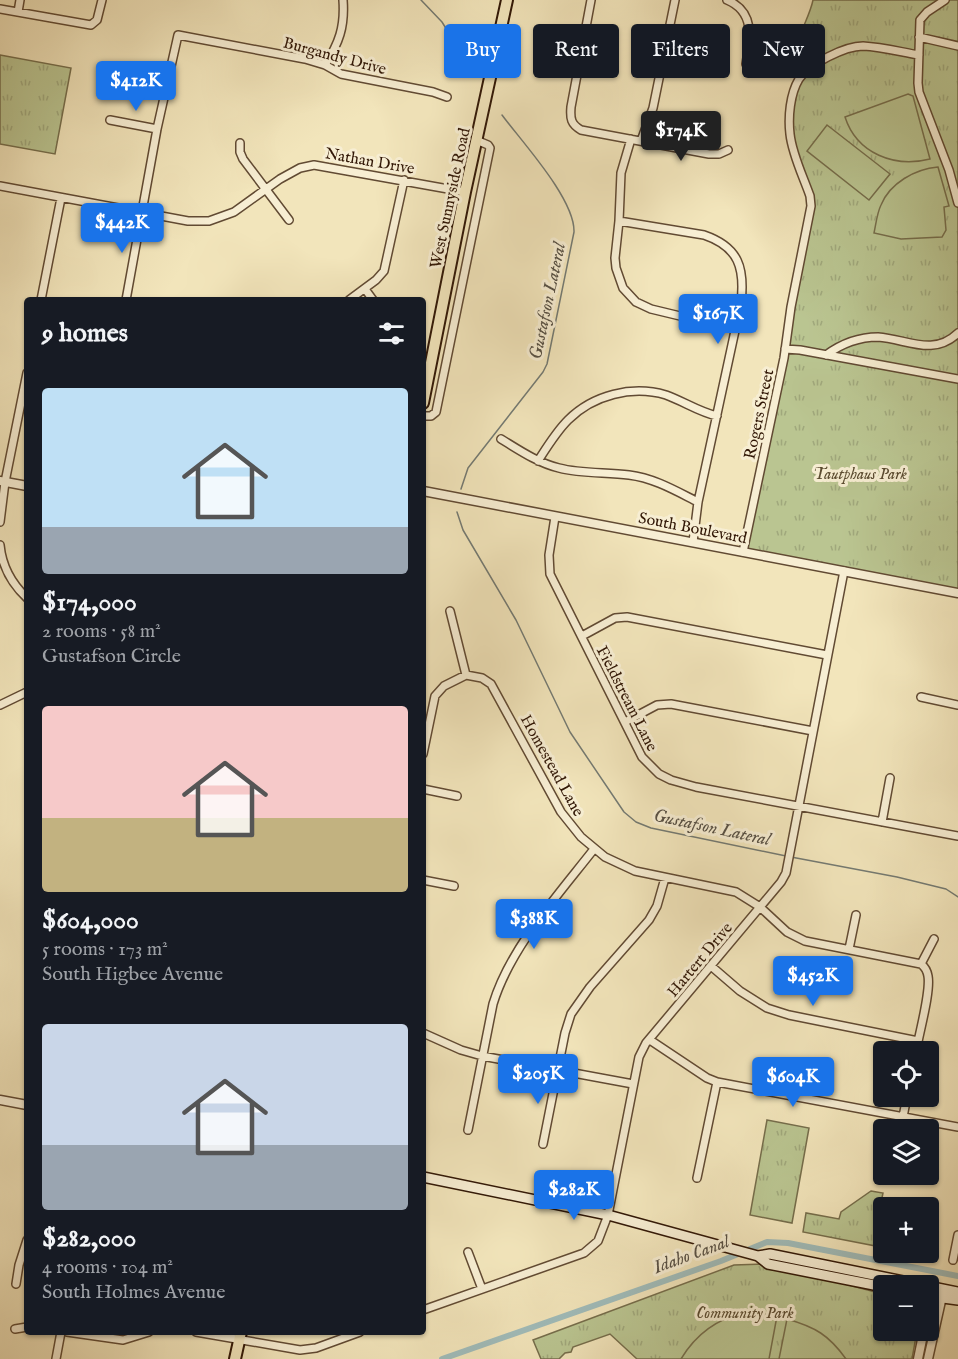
<!DOCTYPE html>
<meta charset="utf-8">
<style>
:root{--surface:#171b24;--page:#242831;--text:#f1f3f6;--muted:#9ea1a6;--accent:#1a73e8}
body{margin:0;font-family:"IM FELL English",serif;background:var(--page);color:var(--text);height:100vh;display:flex;flex-direction:column;font-size:22px;white-space:nowrap}
*{box-sizing:border-box;margin:0}
p{font-size:20px;color:var(--muted)}
.icon{flex:none;width:33px;height:33px;fill:none;stroke:currentColor;stroke-width:2;stroke-linecap:round;stroke-linejoin:round}
.map{position:relative;flex:1;overflow:hidden}
.sheet{position:absolute;left:24px;top:297px;width:402px;height:1038px;display:flex;flex-direction:column;background:var(--surface);border-radius:6px;box-shadow:0 2px 4px #0004}
.sheet>*{flex:none}
.top-card{position:absolute;left:444px;top:24px;width:423px;height:54px;display:flex;gap:12px}
.tools{position:absolute;left:873px;top:1041px;display:grid;gap:12px}
.tools a{display:grid;place-items:center;width:66px;height:66px;border-radius:6px;background:var(--surface);box-shadow:0 2px 4px #0004;font-size:30px}
.price{position:absolute;translate:-50% -51px;padding:0 14px;border-radius:6px;background:var(--accent);color:#fff;font-size:20px;line-height:39px;filter:drop-shadow(0 2px 3px #0008)}
.price::after{content:'';position:absolute;left:50%;top:36px;width:18px;height:14px;margin-left:-9px;background:inherit;clip-path:polygon(0 0,100% 0,50% 100%)}
.price.current{background:#222;color:#fff}
ul{padding:0;list-style:none}
li{display:grid;align-content:center;gap:12px;height:318px;padding:0 18px}
li span{display:grid;place-items:center;height:186px;border-radius:6px;color:#555}
li>.icon{margin-inline-start:auto}
span .icon{width:108px;height:108px;fill:#fffc;stroke-width:1}
li b{font-size:26px}
h2{display:flex;justify-content:space-between;align-items:center;height:72px;padding:0 18px;font-size:26px}
.pill{padding:0 21px;border-radius:6px;background:var(--surface);box-shadow:0 2px 4px #0004;font-size:21px;line-height:54px}
.pill.current{background:var(--accent);color:#fff}
.map>svg:first-child{display:block}
</style>
<div class="map">
<svg width="958" height="1359" viewBox="0 0 958 1359">
<defs>
<pattern id="park-tufts" width="24" height="20" patternUnits="userSpaceOnUse" patternTransform="scale(1.5)"><rect width="24" height="20" fill="#bac591"/><path d="M3 7l-1-3M5 7V3M7 7l1-3M15 17l-1-3M17 17v-4M19 17l1-3" fill="none" stroke="#a0a87c"/></pattern>
</defs>
<rect width="100%" height="100%" fill="#f2e5bb"/>
<filter id="stains"><feTurbulence type="fractalNoise" baseFrequency=".00333" numOctaves="4"/><feColorMatrix values="0 0 0 0 .2 0 0 0 0 .09 0 0 0 0 .02 0 0 0 .5 -.17"/></filter>
<radialGradient id="worn" r=".72"><stop offset=".6" stop-color="#630" stop-opacity="0"/><stop offset="1" stop-color="#630" stop-opacity=".3"/></radialGradient>
<path fill="url(#park-tufts)" stroke="#766e4c" stroke-width="1.5" d="M813,0H958V593L743,552L811,206L790,137L791,107L804,73C786,47 808,25 813,0Z
M0,55L71,68L55,154L0,144Z
M767,1120L809,1128L792,1223L750,1215Z
M871,1191L883,1193L880,1207L884,1208L883,1235L881,1247L803,1232L806,1213L839,1219L841,1212Z
M768,1264L883,1294L884,1330L917,1331L912,1359H637L610,1334L573,1347L571,1352L565,1353L559,1359H541L533,1340L734,1265Z"/>
<path fill="#bac591" stroke="#766e4c" stroke-width="1.5" d="M908,94L913,96L930,159C895,168 857,154 845,117Z
M827,125L890,174L869,200L807,151Z
M938,167L949,206L944,207L946,230L942,237L901,239L874,233C876,224 877,213 881,205C890,183 915,169 938,167Z
M744,1313H759L777,1316L769,1359H681C696,1334 716,1319 744,1313Z
M787,1319C815,1327 829,1335 846,1359H779Z"/>
<g fill="none" stroke-linecap="round" stroke-linejoin="round">
<path stroke="#747a72" stroke-width="1.5" d="M421,0L442,22L473,72
M461,489L468,468L543,372L547,364L574,232C575,199 522,142 502,115
M457,512L463,530L516,620L570,732L624,812L636,822L651,828L786,856
M791,857L897,877L946,889L958,897"/>
<path stroke="#a0bcba" stroke-width="6" d="M442,1359L721,1261L767,1242L788,1243L958,1276"/>
<g stroke="#614a33" stroke-width="10">
<path id="minor" d="M591,0L571,107C570,119 571,124 581,130L709,154H719L728,150
M727,0C756,12 750,40 746,64
M945,0L927,12L920,20L918,83L919,92L949,170L958,203
M0,9L91,25L97,20L102,0
M18,12L20,0
M919,37L958,46
M325,65C339,43 345,27 343,0
M110,120L157,129
M631,139L621,173L619,221L615,258L616,268L623,288L636,302L651,309L734,329
M641,141L653,108L675,0
M240,143V152L243,159L289,220
M0,186L188,221H209L234,212L280,179L300,168L314,165L465,192
M619,221L704,235C739,247 745,268 741,303L698,502L693,542
M365,289L373,300
M41,300L61,198
M126,300L157,129L178,35L305,59L325,65L341,74L433,92L447,97
M349,300L376,280L384,271L404,180
M785,349L800,350L958,379
M826,355C841,344 859,337 878,337C907,339 933,357 958,333
M423,416H431L436,412L490,148L488,145L476,140
M501,439C519,450 538,463 559,468C582,474 606,472 629,475C654,478 676,491 698,502
M538,461C547,447 556,432 568,420C593,395 632,385 666,395C683,401 699,412 717,416
M555,517L549,555L550,574L642,757L659,774L671,780L696,787L958,836
M0,522L5,482L27,373
M0,545C2,566 12,584 27,598
M743,552L784,358L791,307L811,206L810,196C803,176 792,154 790,134C788,117 790,94 799,79C809,64 845,46 863,46C882,47 901,52 919,55
M450,611L466,675
M582,636L615,618L627,617L827,655
M921,697L958,705
M0,705L27,692
M625,722L657,705L671,704L813,731
M423,754L435,696L444,686L466,675L482,678L491,684L561,812L581,837L605,857L635,871L736,892L760,907L787,932L805,941L921,964C925,967 927,970 928,976C931,992 919,1033 916,1052
M423,789L457,796
M882,822L890,778
M423,880L454,886
M849,949L856,915
M921,964L934,939
M711,966L740,991L767,1008L789,1015L918,1041
M423,1033L461,1050L482,1056L633,1084
M650,1040L707,1078L717,1082L958,1127
M903,1117L907,1096
M468,1130L493,1004C510,948 558,895 594,849
M543,1144L565,1033L571,1014L590,987L649,920L657,906L665,878
M697,1178L717,1082
M468,1252L482,1289
M953,1260L958,1235
M16,1284L19,1265L27,1240
M423,1310L584,1253L598,1241L608,1215L639,1057L646,1043L781,882L786,873L844,571
M15,1329L27,1327
M67,1332L123,1340L149,1332
M196,1332L300,1350L316,1348L360,1332
M56,1359L61,1332"/>
</g>
<g stroke="#614a33" stroke-width="11">
<path id="tertiary" d="M0,481L27,486
M423,491L958,593
M0,1100L27,1105
M928,1308L933,1286
M918,1359L924,1330
M928,1359L943,1292"/>
</g>
<g stroke="#311706" stroke-width="12">
<path id="secondary" d="M423,1177L608,1215L758,1256L768,1264L884,1287
M758,1256L770,1254L958,1292
M928,1296L958,1300"/>
</g>
<g stroke="#311706" stroke-width="14">
<path id="primary" d="M423,403L465,192L507,0
M235,1359L241,1332"/>
</g>
<use href="#minor" stroke="#f7eed3" stroke-width="7"/>
<use href="#tertiary" stroke="#f7eed3" stroke-width="8"/>
<use href="#secondary" stroke="#f7eed3" stroke-width="9"/>
<use href="#primary" stroke="#f2e5bb" stroke-width="10"/>
</g>
<g text-anchor="middle" stroke-width="6" stroke-linejoin="round" paint-order="stroke">
<g font-size="16" fill="#311706" stroke="#f7eed3">
<text transform="translate(335 55) rotate(15)" y="6">Burgandy Drive</text>
<text transform="translate(370 160) rotate(10)" y="6">Nathan Drive</text>
<text transform="translate(449 198) rotate(-78)" y="6">West Sunnyside Road</text>
<text transform="translate(758 414) rotate(-78)" y="6">Rogers Street</text>
<text transform="translate(693 527) rotate(11)" y="6">South Boulevard</text>
<text transform="translate(628 698) rotate(63)" y="6">Fieldstream Lane</text>
<text transform="translate(553 765) rotate(61)" y="6">Homestead Lane</text>
<text transform="translate(699 959) rotate(-50)" y="6">Hartert Drive</text>
</g>
<g font-size="16" font-style="italic" fill="#5a4b30" stroke="#f7eed3">
<text x="860" y="479">Tautphaus Park</text>
<text x="745" y="1318">Community Park</text>
</g>
<g font-size="18" font-style="italic" fill="#585145" stroke="#f7eed3">
<text transform="translate(547 301) rotate(-78)" y="6">Gustafson Lateral</text>
<text transform="translate(712 827) rotate(12)" y="6">Gustafson Lateral</text>
<text transform="translate(691 1254) rotate(-20)" y="6">Idaho Canal</text>
</g>
</g>
<rect width="100%" height="100%" filter="url(#stains)"/>
<rect width="100%" height="100%" fill="url(#worn)"/>
</svg>
<div class="tools">
<a><svg class="icon" aria-label="locate" viewBox="0 0 24 24"><circle cx="12" cy="12" r="6"/><path d="M12 2v4M12 18v4M2 12h4M18 12h4"/></svg></a>
<a><svg class="icon" aria-label="layers" viewBox="0 0 24 24"><path d="M12 4l9 5-9 5-9-5zM3 14l9 5 9-5"/></svg></a>
<a>+</a>
<a>−</a>
</div>
<b class="price" style="left:136px;top:112px">$412K</b>
<b class="price current" style="left:681px;top:162px">$174K</b>
<b class="price" style="left:122px;top:254px">$442K</b>
<b class="price" style="left:718px;top:345px">$167K</b>
<b class="price" style="left:534px;top:950px">$388K</b>
<b class="price" style="left:813px;top:1007px">$452K</b>
<b class="price" style="left:538px;top:1105px">$205K</b>
<b class="price" style="left:793px;top:1108px">$604K</b>
<b class="price" style="left:574px;top:1221px">$282K</b>
<div class="top-card">
<a class="pill current">Buy</a>
<a class="pill">Rent</a>
<a class="pill">Filters</a>
<a class="pill">New</a>
</div>
<section class="sheet">
<h2>9 homes<svg class="icon" aria-label="filters" viewBox="0 0 24 24"><path d="M4 7h16M4 17h16"/><circle cx="9" cy="7" r="2"/><circle cx="15" cy="17" r="2"/></svg></h2>
<ul>
<li><span style="background:linear-gradient(#bfe0f5 75%,#9aa5b1 0)"><svg class="icon" aria-label="home" viewBox="0 0 24 24"><path d="M3 11l9-7 9 7M6 9v11h12V9"/></svg></span><div><b>$174,000</b><p>2 rooms · 58 m²</p><p>Gustafson Circle</p></div></li>
<li><span style="background:linear-gradient(#f6c9c9 60%,#c2b280 0)"><svg class="icon" aria-label="home" viewBox="0 0 24 24"><path d="M3 11l9-7 9 7M6 9v11h12V9"/></svg></span><div><b>$604,000</b><p>5 rooms · 173 m²</p><p>South Higbee Avenue</p></div></li>
<li><span style="background:linear-gradient(#c9d6e8 65%,#9aa5b1 0)"><svg class="icon" aria-label="home" viewBox="0 0 24 24"><path d="M3 11l9-7 9 7M6 9v11h12V9"/></svg></span><div><b>$282,000</b><p>4 rooms · 104 m²</p><p>South Holmes Avenue</p></div></li>
</ul>
</section>
</div>
